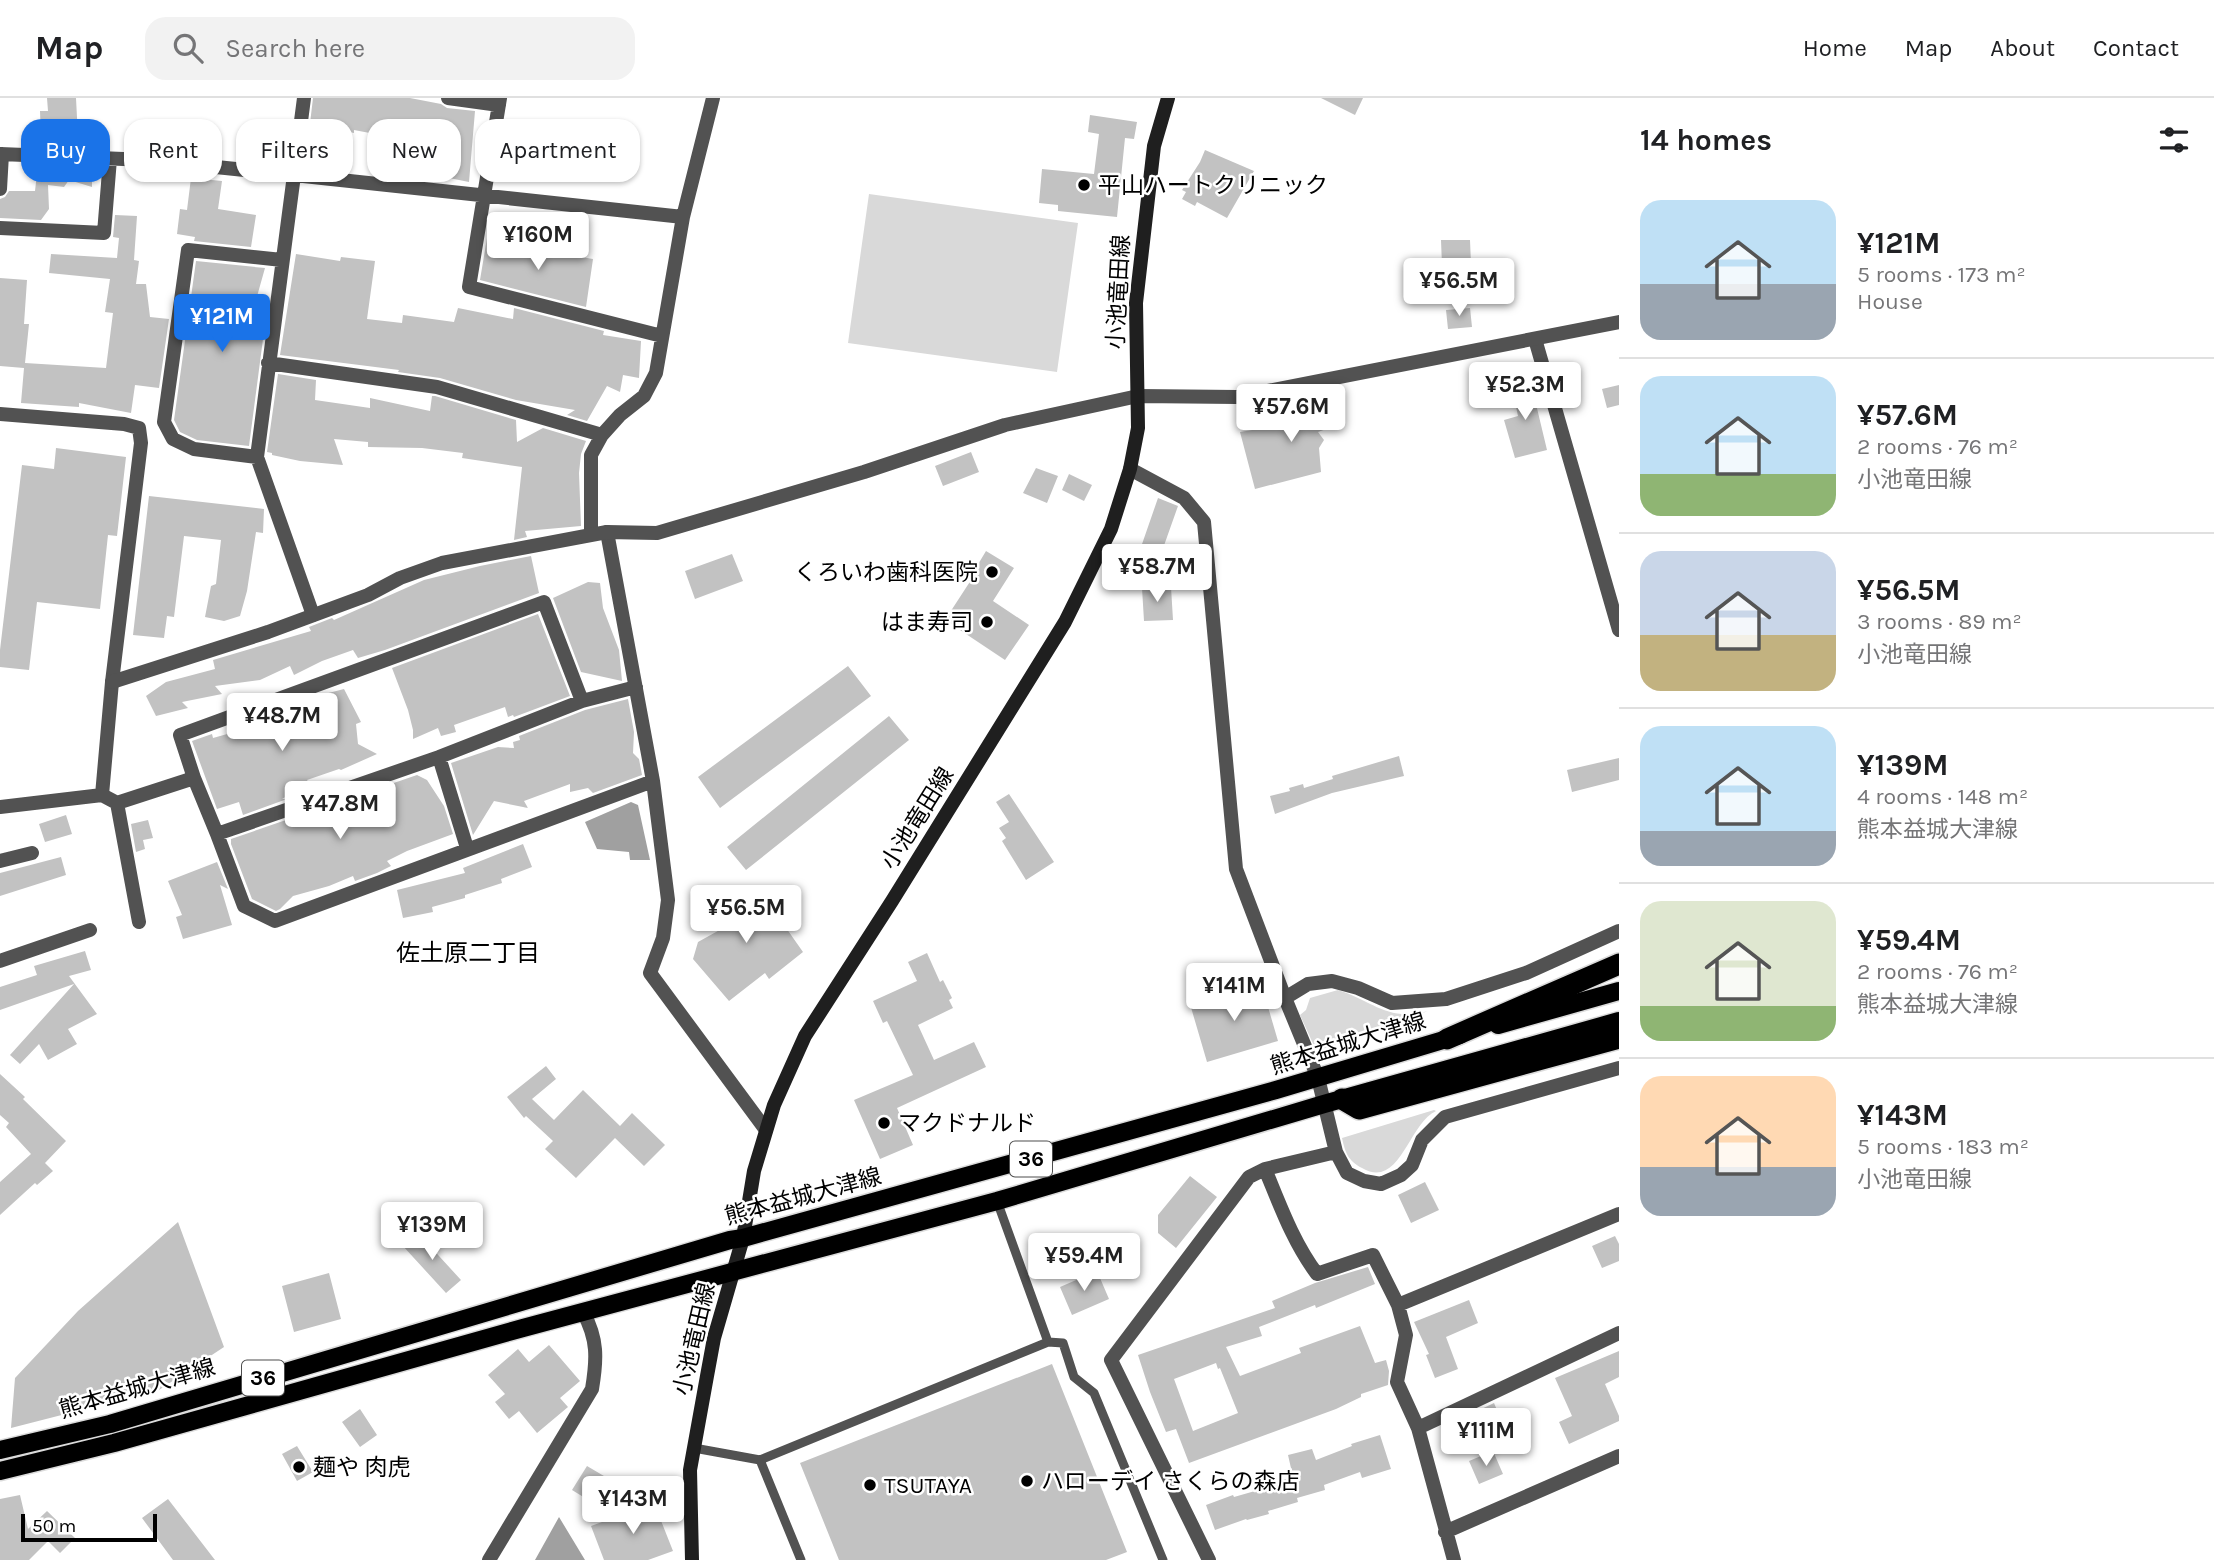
<!DOCTYPE html>
<meta charset="utf-8">
<style>
:root{--surface:#fff;--page:#f2f2f2;--text:#202124;--muted:#757577;--line:#e0e0e0;--accent:#1a73e8}
body{margin:0;font-family:Karla,"Noto Sans JP",sans-serif;background:var(--page);color:var(--text);height:100vh;display:flex;flex-direction:column;font-size:26px;white-space:nowrap}
*{box-sizing:border-box;margin:0}
p{font-size:23px;color:var(--muted)}
.icon{flex:none;width:38px;height:38px;fill:none;stroke:currentColor;stroke-width:2;stroke-linecap:round;stroke-linejoin:round}
.map{position:relative;flex:1;overflow:hidden}
.panel{display:flex;flex-direction:column;background:var(--surface);width:595px}
.panel>*{flex:none}
.top-card{position:absolute;left:21px;top:21px;width:665px;height:63px;display:flex;gap:14px}
.scale{position:absolute;left:21px;bottom:18px;width:136px;box-sizing:border-box;padding-left:7px;border:4px solid #000;border-top:0;font-size:19px;line-height:24px;white-space:nowrap;color:#000;-webkit-text-stroke:5px #fff;paint-order:stroke}
.price{position:absolute;translate:-50% -60px;padding:0 16px;border-radius:7px;background:#fff;color:#222;font-size:23px;line-height:46px;filter:drop-shadow(0 2px 4px #0008)}
.price::after{content:'';position:absolute;left:50%;top:42px;width:21px;height:16px;margin-left:-10px;background:inherit;clip-path:polygon(0 0,100% 0,50% 100%)}
.price.on{background:var(--accent);color:#fff}
ul{padding:0;list-style:none}
li{display:flex;align-items:center;gap:21px;height:175px;padding:0 21px}
li+li{border-top:2px solid var(--line)}
li span{display:grid;place-items:center;flex:none;width:196px;height:140px;border-radius:21px;color:#555}
li>.icon{margin-inline-start:auto}
span .icon{width:84px;height:84px;fill:#fffc;stroke-width:1}
li b{font-size:30px}
h2{display:flex;justify-content:space-between;align-items:center;height:84px;padding:0 21px;font-size:30px}
.tag{padding:0 24px;border-radius:21px;background:var(--surface);box-shadow:0 2px 5px #0004;font-size:24px;line-height:63px}
.tag.on{background:var(--accent);color:#fff}
header{display:flex;align-items:center;gap:42px;box-sizing:border-box;height:98px;padding:0 35px;background:var(--surface);border-bottom:2px solid var(--line)}
header strong{font-size:33px}
nav{display:flex;gap:38px;margin-inline-start:auto;font-size:24px}
.search{width:490px;height:63px;background:var(--page);display:flex;align-items:center;gap:18px;box-sizing:border-box;padding:0 24px;border-radius:21px;color:var(--muted);font-size:26px}
main{display:flex;flex:1;min-height:0}
.map>svg:first-child{display:block}
</style>
<header>
<strong>Map</strong>
<div class="search"><svg class="icon" aria-label="search" viewBox="0 0 24 24"><circle cx="10" cy="10" r="6"/><path d="M15 15l6 6"/></svg>Search here</div>
<nav><a>Home</a><a>Map</a><a>About</a><a>Contact</a></nav>
</header>
<main>
<div class="map">
<svg width="1619" height="1462" viewBox="0 0 1619 1462">
<rect width="100%" height="100%" fill="#fff"/>
<path fill="#d9d9d9" d="M869,96L1078,125L1057,274L848,245Z
M1338,892C1373,903 1387,924 1428,913L1320,952L1315,950L1300,917L1306,912L1310,900Z
M1434,1012L1436,1013C1408,1026 1400,1092 1362,1070C1348,1063 1345,1054 1342,1040Z"/>
<path fill="#a0a0a0" d="M631,704L638,707L650,762H630L629,754L597,751L585,724Z
M559,1419L585,1462H535Z"/>
<path fill="#c2c2c2" fill-rule="evenodd" d="M47,0H76L78,39L41,40L40,13H48Z
M313,0H410L441,6L447,10L475,13L469,84L424,75L389,73L396,40L354,32V35L349,34L348,72L305,68Z
M1321,0H1363L1355,17Z
M1090,17L1137,24L1134,41L1125,40L1117,119L1058,113V107L1039,105L1042,71L1094,76L1099,36L1088,34Z
M1205,52L1254,73L1227,120L1197,104L1195,108L1182,101L1186,94L1182,92L1200,64Z
M38,67L92,69V89L69,82L64,89L48,87L49,111L41,122L0,120V101L5,99L9,93H35Z
M191,80L222,83L218,111L256,117L251,149L194,143L195,139L177,136L180,111L187,112Z
M115,117L137,118L134,162L139,163L136,186H146L150,219L169,221L159,290L135,287L131,315L79,305V309L21,305L24,270L0,268V180L27,182L24,226H29L25,265L106,270L113,215L105,214L110,181L49,175L51,156L117,160L119,140L113,139Z
M487,140L517,146L516,151L557,157L558,155L593,161L586,209L480,182Z
M1441,142H1470L1471,166L1442,167Z
M296,156L340,163L341,159L375,163L367,221L402,225L403,217L454,224L458,210L513,221L514,210L604,233L603,237L641,243L639,280L623,277L620,294L607,288L587,323L567,317L575,312L516,302L440,280L398,274L399,272L280,257Z
M196,163L265,170L256,202L268,203L249,348L197,342L180,334L174,322Z
M1470,210L1472,229L1448,231L1446,212Z
M278,276L316,282L315,302L370,310V300L430,313L432,298H435L516,322L517,344L543,330L586,343L581,356L579,375L581,428L525,433L527,439L514,442L522,369L462,360L463,355L422,350L368,349V344L334,341L343,367L300,363L272,357V355L267,354Z
M1530,281L1547,352L1515,360L1504,322L1518,318L1511,286Z
M1619,287V307L1607,310L1602,291Z
M1336,294L1343,325L1318,334L1324,342L1319,350L1321,374L1255,391L1240,334L1270,329L1269,328L1308,319L1310,298Z
M56,350L126,359L117,438L108,437L100,511L37,504L29,572L0,569V552L22,367L54,371Z
M971,354L979,374L943,388L935,368Z
M1036,370L1058,378L1047,405L1023,395Z
M1069,376L1092,387L1084,403L1062,392Z
M149,398L264,411L263,435L256,434L247,493L240,518L224,523L205,519L211,488L216,486L221,442L184,438L174,519L167,518L164,540L133,537Z
M1158,400L1178,408L1161,456L1141,449Z
M986,453L1014,470L993,503L1029,527L1005,562L945,522L973,479L971,478Z
M732,456L743,483L695,501L685,473Z
M531,458L539,495L385,552L358,560L353,552L322,563L294,577L290,568L260,582L215,588L222,596L182,604L188,610L156,618L146,598L166,584L215,571L213,562L311,533L309,529L332,520L334,522L424,482L480,468Z
M588,484L600,485L603,510L619,552L622,583L581,574L553,500Z
M1171,489L1173,522L1144,523L1142,490Z
M538,516L570,598L514,619L513,617L508,619L505,609L454,627L456,634L441,638L438,630L413,641V632L408,612L392,570Z
M848,568L871,598L720,710L698,679Z
M344,591L361,624L356,626L358,646L377,656L341,672L339,671L307,682L309,685L282,701H287L243,717L239,704L217,711L192,643L212,636L213,640L245,631V628L273,618L275,620L310,604L309,600Z
M628,601L634,634L633,655L639,661L642,677L593,695L588,690L570,694V686L524,703L528,710L494,703L473,737L451,665L498,649L514,650L513,644L520,642L519,638L585,612Z
M889,618L909,642L746,772L727,749Z
M1399,658L1404,678L1332,695L1275,716L1270,698L1290,693L1289,690L1303,686L1304,690L1333,681L1332,678Z
M1619,660V682L1572,694L1567,672Z
M417,677L427,682L444,708L453,736L407,753L387,763L391,768L377,775L355,783L353,778L329,788L293,798L280,811L276,813L252,801L231,746V741Z
M1009,696L1054,764L1026,782L1002,743L1006,740L999,730L1009,724L996,704Z
M66,717L72,736L45,744L39,726Z
M148,722L153,740L143,742L145,751L136,754L131,726Z
M523,746L532,769L501,781L502,785L465,797V800L432,809L433,814L403,820L397,792L465,775L463,770Z
M61,759L66,777L0,798V775Z
M217,764L228,791L220,787L232,827L183,841L176,819L182,817L168,783Z
M745,787L770,807L803,854L769,881L765,875L729,903L693,861L698,844L725,829L715,815Z
M85,853L91,872L69,878L97,916L68,931L77,946L48,962L39,946L20,966L10,957L74,886L0,912V889L37,877L34,868Z
M927,855L940,884L943,882L952,900L949,902L953,910L918,927L934,962L974,944L986,969L897,1010L913,1047L880,1061L854,1002L913,977L887,923L883,925L873,903L917,883L908,864Z
M1261,885L1278,943L1207,964L1190,906Z
M546,968L556,981L532,1001L554,1022L583,992L620,1028L632,1015L665,1047L644,1068L615,1040L576,1080L545,1051L553,1043L526,1018L524,1020L507,999Z
M0,976L25,999L23,1001L66,1043L45,1065L53,1073L37,1087L35,1085L0,1117V1084L31,1056L6,1029L9,1025L0,1017Z
M1190,1078L1217,1099L1176,1150L1158,1135V1117Z
M1425,1084L1439,1112L1411,1125L1398,1097Z
M178,1124L224,1249L159,1292L11,1330L15,1280L78,1213Z
M417,1134L461,1182L446,1195L402,1147Z
M1615,1138L1619,1146V1163L1602,1170L1592,1148Z
M1368,1169L1375,1186L1316,1210L1315,1207L1259,1229L1262,1238L1226,1249L1240,1278L1301,1255L1299,1250L1360,1228L1375,1265L1386,1262L1389,1273L1388,1287L1361,1296V1299L1336,1311L1189,1365L1176,1331L1166,1334L1150,1294L1138,1257L1275,1210L1272,1203L1315,1185ZM1216,1265L1218,1271L1220,1270L1238,1315L1193,1333L1174,1281Z
M1097,1173L1109,1201L1072,1217L1060,1189Z
M329,1175L341,1221L294,1234L282,1188Z
M1469,1202L1478,1225L1446,1239L1458,1271L1435,1280L1426,1257L1429,1256L1414,1224Z
M549,1247L580,1283L560,1300L568,1309L537,1335L519,1313L509,1321L495,1304L505,1296L488,1277L518,1251L529,1264Z
M1619,1253V1279L1605,1286L1619,1318V1323L1569,1346L1559,1324L1572,1318L1555,1280Z
M1052,1266L1127,1454L1106,1462H839L800,1365Z
M1494,1305L1503,1326L1480,1336L1471,1316Z
M360,1311L377,1337L360,1349L342,1324Z
M1380,1337L1391,1371L1362,1380L1360,1374L1324,1387L1325,1392L1297,1400L1298,1404L1268,1413L1269,1416L1247,1422L1246,1421L1215,1432L1206,1407L1233,1397L1234,1399L1269,1389L1268,1386L1293,1379L1288,1357L1312,1351L1316,1362L1352,1348L1351,1346Z
M297,1348L313,1374L297,1383L282,1356Z
M1493,1353L1503,1376L1479,1386L1469,1363Z
M587,1368L626,1391L611,1416L572,1392Z
M20,1397L28,1431L47,1413L75,1440L60,1455L48,1443L29,1462H0V1401Z
M168,1401L215,1462H173L142,1420Z
M654,1405L673,1453L648,1462H604L591,1428Z"/>
<g fill="none" stroke-linecap="round" stroke-linejoin="round">
<g stroke="#dbdbdb" stroke-width="21">
<path id="primary" d="M1498,927L1619,893
M0,1352L110,1326L730,1142L743,1140L1276,992L1460,937
M0,1373L114,1345L523,1230L997,1103L1324,1006L1619,923"/>
</g>
<g stroke="#dbdbdb" stroke-width="24">
<path id="motorway" d="M1447,941L1619,866
M1342,1001L1359,1011L1619,940"/>
</g>
<path stroke="#525252" stroke-width="9" d="M997,1103L1048,1244L1063,1245L1074,1279L1094,1295L1163,1462
M694,1350L760,1362L1048,1244
M760,1362L801,1462"/>
<path stroke="#525252" stroke-width="14" d="M448,0L499,7
M500,0L469,189L662,238
M0,56L148,62L294,77L304,0
M0,91L2,56
M0,130L104,135L110,61
M1535,241L1619,532
M268,265L437,289L602,337
M0,316L124,326L139,330L141,345L112,584L102,697L0,709
M257,359L194,351L173,341L164,324L188,152L282,162
M1130,371L1184,400L1204,424L1236,771L1285,900L1318,980L1336,1054
M607,434L653,683L668,802L663,840L650,875L766,1032
M591,436V357L602,337L620,317L644,298L656,275L683,119L713,0
M313,517L257,359L294,77L683,119
M582,603L544,504L180,637L194,680L217,736L439,659L582,603L636,589
M439,659L467,750
M102,697L117,705L139,824
M117,705L194,680
M217,736L244,808L275,823L653,683
M0,763L32,755
M0,863L90,832
M1285,900L1308,886L1332,883L1358,890L1392,905L1446,901L1526,875L1619,833
M1265,1071C1280,1107 1293,1144 1317,1176L1373,1157L1398,1207L1406,1237L1397,1284L1418,1330L1454,1462
M1398,1207L1619,1116
M1418,1330L1619,1235
M1445,1434L1619,1358
M1209,1462L1111,1262L1249,1079L1265,1071L1336,1054L1347,1075L1364,1083L1381,1086L1401,1077L1412,1067L1422,1042L1445,1019L1619,970"/>
<path stroke="#525252" stroke-width="14" d="M112,584L268,534L368,497L400,480L442,465L607,434L657,435L864,374L1005,327L1138,298L1237,299L1619,224
M489,1462L592,1291C597,1261 598,1241 583,1214"/>
<path stroke="#1f1f1f" stroke-width="14" d="M692,1462L690,1372L707,1278L714,1240L743,1140L754,1073L774,1007L805,938L892,803L1065,524L1111,431L1130,371L1138,330L1136,205L1154,48L1168,0"/>
<use href="#primary" stroke="#000" stroke-width="18"/>
<use href="#motorway" stroke="#000" stroke-width="21"/>
</g>
<g fill="#000" stroke="#fff" stroke-width="2.5">
<circle cx="1084" cy="87" r="7"/>
<circle cx="992" cy="474" r="7"/>
<circle cx="987" cy="524" r="7"/>
<circle cx="884" cy="1025" r="7"/>
<circle cx="299" cy="1369" r="7"/>
<circle cx="1027" cy="1383" r="7"/>
<circle cx="870" cy="1387" r="7"/>
</g>
<g text-anchor="middle" stroke-width="5" stroke-linejoin="round" paint-order="stroke">
<g fill="#fff" stroke="#4c4c4c" stroke-width="2">
<rect x="1010" y="1043.5" width="42" height="35" rx="5"/>
<rect x="242" y="1262.5" width="42" height="35" rx="5"/>
</g>
<g font-size="21" font-weight="bold" fill="#000">
<text x="1031" y="1068">36</text>
<text x="263" y="1287">36</text>
</g>
<g font-size="23" fill="#000" stroke="#fff" text-anchor="start">
<text x="1098" y="95">平山ハートクリニック</text>
<text x="978" y="482" text-anchor="end">くろいわ歯科医院</text>
<text x="973" y="532" text-anchor="end">はま寿司</text>
<text x="898" y="1033">マクドナルド</text>
<text x="313" y="1377">麺や 肉虎</text>
<text x="1041" y="1391">ハローデイ さくらの森店</text>
<text x="884" y="1395">TSUTAYA</text>
</g>
<g font-size="23" fill="#000" stroke="#fff">
<text transform="translate(1118 194) rotate(-87)" y="8">小池竜田線</text>
<text transform="translate(917 720) rotate(-58)" y="8">小池竜田線</text>
<text transform="translate(1348 945) rotate(-17)" y="8">熊本益城大津線</text>
<text transform="translate(803 1098) rotate(-15)" y="8">熊本益城大津線</text>
<text transform="translate(694 1241) rotate(-77)" y="8">小池竜田線</text>
<text transform="translate(137 1290) rotate(-16)" y="8">熊本益城大津線</text>
</g>
<g font-size="24" fill="#000" stroke="#fff">
<text x="468" y="863">佐土原二丁目</text>
</g>
</g>
</svg>
<div class="scale">50 m</div>
<b class="price" style="left:538px;top:174px">¥160M</b>
<b class="price" style="left:1459px;top:220px">¥56.5M</b>
<b class="price on" style="left:222px;top:256px">¥121M</b>
<b class="price" style="left:1525px;top:324px">¥52.3M</b>
<b class="price" style="left:1291px;top:346px">¥57.6M</b>
<b class="price" style="left:1157px;top:506px">¥58.7M</b>
<b class="price" style="left:282px;top:655px">¥48.7M</b>
<b class="price" style="left:340px;top:743px">¥47.8M</b>
<b class="price" style="left:746px;top:847px">¥56.5M</b>
<b class="price" style="left:1234px;top:925px">¥141M</b>
<b class="price" style="left:432px;top:1164px">¥139M</b>
<b class="price" style="left:1084px;top:1195px">¥59.4M</b>
<b class="price" style="left:1486px;top:1370px">¥111M</b>
<b class="price" style="left:633px;top:1438px">¥143M</b>
<div class="top-card">
<a class="tag on">Buy</a>
<a class="tag">Rent</a>
<a class="tag">Filters</a>
<a class="tag">New</a>
<a class="tag">Apartment</a>
</div>
</div>
<section class="panel">
<h2>14 homes<svg class="icon" aria-label="filters" viewBox="0 0 24 24"><path d="M4 7h16M4 17h16"/><circle cx="9" cy="7" r="2"/><circle cx="15" cy="17" r="2"/></svg></h2>
<ul>
<li><span style="background:linear-gradient(#bfe0f5 60%,#9aa5b1 0)"><svg class="icon" aria-label="home" viewBox="0 0 24 24"><path d="M3 11l9-7 9 7M6 9v11h12V9"/></svg></span><div><b>¥121M</b><p>5 rooms · 173 m²</p><p>House</p></div></li>
<li><span style="background:linear-gradient(#bfe0f5 70%,#8fb573 0)"><svg class="icon" aria-label="home" viewBox="0 0 24 24"><path d="M3 11l9-7 9 7M6 9v11h12V9"/></svg></span><div><b>¥57.6M</b><p>2 rooms · 76 m²</p><p>小池竜田線</p></div></li>
<li><span style="background:linear-gradient(#c9d6e8 60%,#c2b280 0)"><svg class="icon" aria-label="home" viewBox="0 0 24 24"><path d="M3 11l9-7 9 7M6 9v11h12V9"/></svg></span><div><b>¥56.5M</b><p>3 rooms · 89 m²</p><p>小池竜田線</p></div></li>
<li><span style="background:linear-gradient(#bfe0f5 75%,#9aa5b1 0)"><svg class="icon" aria-label="home" viewBox="0 0 24 24"><path d="M3 11l9-7 9 7M6 9v11h12V9"/></svg></span><div><b>¥139M</b><p>4 rooms · 148 m²</p><p>熊本益城大津線</p></div></li>
<li><span style="background:linear-gradient(#dfe7d0 75%,#8fb573 0)"><svg class="icon" aria-label="home" viewBox="0 0 24 24"><path d="M3 11l9-7 9 7M6 9v11h12V9"/></svg></span><div><b>¥59.4M</b><p>2 rooms · 76 m²</p><p>熊本益城大津線</p></div></li>
<li><span style="background:linear-gradient(#ffd9b3 65%,#9aa5b1 0)"><svg class="icon" aria-label="home" viewBox="0 0 24 24"><path d="M3 11l9-7 9 7M6 9v11h12V9"/></svg></span><div><b>¥143M</b><p>5 rooms · 183 m²</p><p>小池竜田線</p></div></li>
</ul>
</section>
</main>
